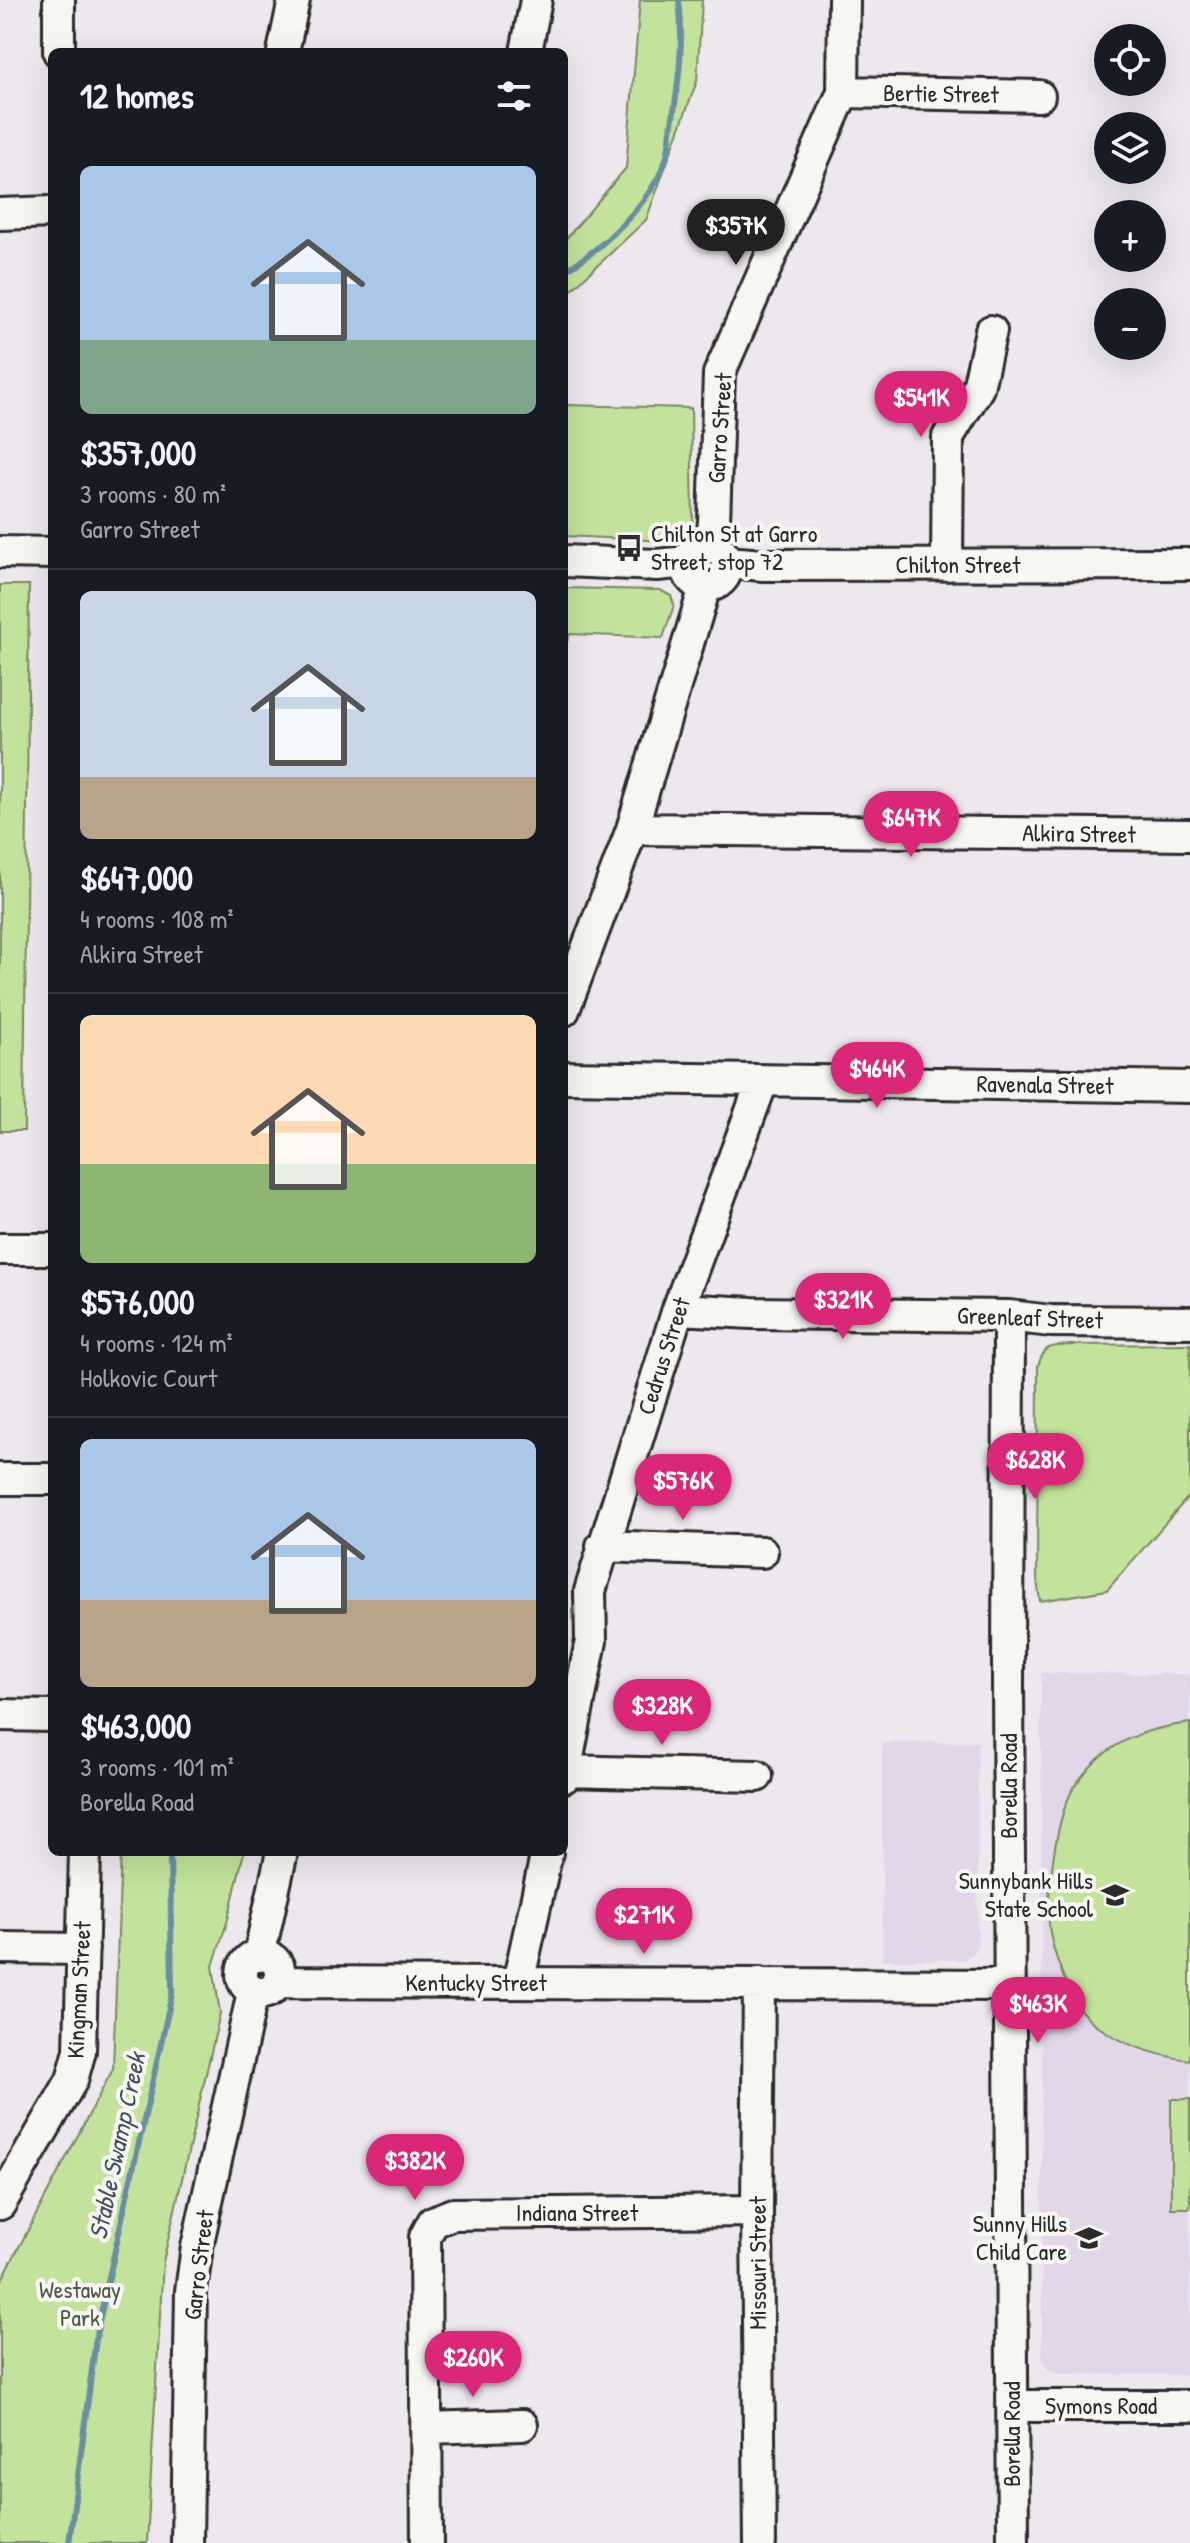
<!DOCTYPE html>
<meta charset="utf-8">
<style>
:root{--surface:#171b24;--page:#242831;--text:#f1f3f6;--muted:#9ea1a6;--line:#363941;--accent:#db2777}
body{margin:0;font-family:"Patrick Hand",sans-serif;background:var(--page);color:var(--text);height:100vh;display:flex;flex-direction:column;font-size:30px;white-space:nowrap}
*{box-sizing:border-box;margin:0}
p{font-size:26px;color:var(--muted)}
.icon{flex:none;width:44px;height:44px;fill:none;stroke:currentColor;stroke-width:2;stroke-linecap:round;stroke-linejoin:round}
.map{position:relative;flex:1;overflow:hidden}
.panel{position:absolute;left:48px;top:48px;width:520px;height:1808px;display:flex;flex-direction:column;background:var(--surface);border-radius:12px;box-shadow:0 8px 32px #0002}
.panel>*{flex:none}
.fabs{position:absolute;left:1094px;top:24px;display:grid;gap:16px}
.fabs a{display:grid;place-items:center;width:72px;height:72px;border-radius:50%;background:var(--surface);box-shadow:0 8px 32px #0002;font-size:40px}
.price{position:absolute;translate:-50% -68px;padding:0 18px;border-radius:28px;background:var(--accent);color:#fff;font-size:26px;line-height:52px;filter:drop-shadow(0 2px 4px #0008)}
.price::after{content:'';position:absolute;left:50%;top:48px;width:24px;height:18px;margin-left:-12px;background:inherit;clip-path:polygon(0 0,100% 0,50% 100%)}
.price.active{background:#222;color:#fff}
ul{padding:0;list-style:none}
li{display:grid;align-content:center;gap:16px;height:424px;padding:0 32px}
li+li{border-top:2px solid var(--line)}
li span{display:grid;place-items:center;height:248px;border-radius:12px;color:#555}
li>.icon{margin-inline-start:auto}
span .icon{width:144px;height:144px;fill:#fffc;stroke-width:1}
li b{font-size:34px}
h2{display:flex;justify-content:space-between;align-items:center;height:96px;padding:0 32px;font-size:34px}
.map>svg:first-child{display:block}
</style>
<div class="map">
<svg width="1190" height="2543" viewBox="0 0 1190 2543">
<rect width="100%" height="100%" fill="#ede8ee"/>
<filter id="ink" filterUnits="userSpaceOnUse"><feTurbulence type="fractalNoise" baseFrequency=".0125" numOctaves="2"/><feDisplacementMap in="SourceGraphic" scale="16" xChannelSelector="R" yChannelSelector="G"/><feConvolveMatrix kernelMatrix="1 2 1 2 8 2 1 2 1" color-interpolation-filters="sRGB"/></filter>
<g filter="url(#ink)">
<path fill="#e2d7e9" d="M1041,1673L1190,1674V2375L1057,2374L1047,2369L1042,2359Z
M978,1742V1943L974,1953L964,1960H882V1743Z"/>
<path fill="#c3e39c" stroke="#778764" stroke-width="2" d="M640,0H702L697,81L646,220L564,297V241L626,168Z
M564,405L691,408L693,523L681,534L667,541L564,536Z
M0,585H29L24,1131H0Z
M564,588L660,590L671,596L674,605L663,638L570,634L564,649Z
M1190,1344V1495L1107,1590L1040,1601L1037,1579L1038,1366C1044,1345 1050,1346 1070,1345Z
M1190,1723V2060C1151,2055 1108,2041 1081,2011C1076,2005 1073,1997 1069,1990C1062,1974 1055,1956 1051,1938C1044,1905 1055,1825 1070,1795C1075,1783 1087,1770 1096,1761C1122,1736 1156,1727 1190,1723Z
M121,1852H244L228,1919L213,1966L220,2013L163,2262L147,2543H0V2283L113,2069Z
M1171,2099H1190V2208H1171Z"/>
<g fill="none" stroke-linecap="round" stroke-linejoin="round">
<path stroke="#688ea2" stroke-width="6" d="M564,271C601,250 653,201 666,159C670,148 670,134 672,123C679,82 684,41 679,0
M69,2543L97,2331L172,1994L170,1852"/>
<g stroke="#2b2b2b" stroke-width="36">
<path id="minor" d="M59,0V52
M283,52L294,0
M526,52L536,0
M843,92L1039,96
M0,214L52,212
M687 566a20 20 0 1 1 40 0a20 20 0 1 1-40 0Z
M711,546L714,522L719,374L843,92L844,0
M0,552L52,553
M564,561L657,565L687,562
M727,562L763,565L1190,564
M947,565L948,437L978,388L991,331
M632,829L1190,835
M564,1010L632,829L702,597L703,585
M564,1077L1190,1087
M0,1249H52
M678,1309L752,1313L1009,1316L1051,1321L1190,1322
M1009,1316L1008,1685L1013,2543
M0,1479H52
M602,1546L762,1552
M0,1715L52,1716
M565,1771L757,1776
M564,1777L591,1641L590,1591L678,1309L762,1082
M0,1948L83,1949
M242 1974a19 19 0 1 1 38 0a19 19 0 1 1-38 0Z
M259,1956L282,1852
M278,1982L1010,1985
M518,1983L547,1852
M759,1983L757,2211L760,2543
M0,2204L72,2080L80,2051L85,1852
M1012,2406H1190
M426,2428L522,2425
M187,2543L191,2291L197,2247L253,1992
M427,2543L425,2237L433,2222L453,2214L757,2211"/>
</g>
<use href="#minor" stroke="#f6f6f2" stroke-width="30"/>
</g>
</g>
<defs>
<g id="bus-bare" transform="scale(2.16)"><path d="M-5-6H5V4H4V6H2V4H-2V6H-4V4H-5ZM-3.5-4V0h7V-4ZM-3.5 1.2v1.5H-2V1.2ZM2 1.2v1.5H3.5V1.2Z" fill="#2b2b2b" stroke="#f6f6f2" stroke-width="2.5" paint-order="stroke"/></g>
<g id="school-bare" transform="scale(2.16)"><path d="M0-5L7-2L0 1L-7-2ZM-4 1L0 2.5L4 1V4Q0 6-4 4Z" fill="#2b2b2b" stroke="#f6f6f2" stroke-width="2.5" paint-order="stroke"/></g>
</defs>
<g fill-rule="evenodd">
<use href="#bus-bare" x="629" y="548"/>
<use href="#school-bare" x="1115" y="1895"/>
<use href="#school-bare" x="1089" y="2238"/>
</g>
<g text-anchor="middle" stroke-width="8" stroke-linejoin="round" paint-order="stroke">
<g font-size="24" fill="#2b2b2b" stroke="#f6f6f2">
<text transform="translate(941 94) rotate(1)" y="8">Bertie Street</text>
<text transform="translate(720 428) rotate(-86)" y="8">Garro Street</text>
<text x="958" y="573">Chilton Street</text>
<text transform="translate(1079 834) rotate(1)" y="8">Alkira Street</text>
<text transform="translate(1045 1085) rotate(1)" y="8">Ravenala Street</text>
<text transform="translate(1030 1318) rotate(2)" y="8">Greenleaf Street</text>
<text transform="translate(664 1356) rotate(-72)" y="8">Cedrus Street</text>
<text transform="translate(1009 1786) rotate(-90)" y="8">Borella Road</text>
<text x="476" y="1991">Kentucky Street</text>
<text transform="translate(79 1990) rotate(-87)" y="8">Kingman Street</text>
<text x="577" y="2221">Indiana Street</text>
<text transform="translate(758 2263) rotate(-90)" y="8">Missouri Street</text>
<text transform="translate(199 2265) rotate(-83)" y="8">Garro Street</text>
<text x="1101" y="2414">Symons Road</text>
<text transform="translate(1012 2434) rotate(-90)" y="8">Borella Road</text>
</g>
<g font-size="24" fill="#2b2b2b" stroke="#f6f6f2" text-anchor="end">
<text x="651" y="542" text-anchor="start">Chilton St at Garro<tspan x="651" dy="28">Street, stop 72</tspan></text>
<text x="1093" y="1889">Sunnybank Hills<tspan x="1093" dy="28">State School</tspan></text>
<text x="1067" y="2232">Sunny Hills<tspan x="1067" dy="28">Child Care</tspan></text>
</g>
<g font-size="24" fill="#515947" stroke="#f6f6f2">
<text x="80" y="2298">Westaway<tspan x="80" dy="28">Park</tspan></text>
</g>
<g font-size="26" font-style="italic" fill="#44545d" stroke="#f6f6f2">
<text transform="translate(117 2146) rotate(-78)" y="9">Stable Swamp Creek</text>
</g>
</g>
</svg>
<div class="fabs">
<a><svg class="icon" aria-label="locate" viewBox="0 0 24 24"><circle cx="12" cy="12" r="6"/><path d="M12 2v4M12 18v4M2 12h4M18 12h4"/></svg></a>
<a><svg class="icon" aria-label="layers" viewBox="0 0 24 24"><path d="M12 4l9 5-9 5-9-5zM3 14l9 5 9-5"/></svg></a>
<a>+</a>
<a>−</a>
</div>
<b class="price active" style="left:736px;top:267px">$357K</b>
<b class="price" style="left:921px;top:439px">$541K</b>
<b class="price" style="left:911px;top:859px">$647K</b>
<b class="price" style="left:877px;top:1110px">$464K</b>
<b class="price" style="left:843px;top:1341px">$321K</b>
<b class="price" style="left:1035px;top:1501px">$628K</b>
<b class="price" style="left:683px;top:1522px">$576K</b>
<b class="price" style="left:662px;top:1747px">$328K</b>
<b class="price" style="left:644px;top:1956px">$271K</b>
<b class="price" style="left:1038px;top:2045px">$463K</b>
<b class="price" style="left:415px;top:2202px">$382K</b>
<b class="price" style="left:473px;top:2399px">$260K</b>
<section class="panel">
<h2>12 homes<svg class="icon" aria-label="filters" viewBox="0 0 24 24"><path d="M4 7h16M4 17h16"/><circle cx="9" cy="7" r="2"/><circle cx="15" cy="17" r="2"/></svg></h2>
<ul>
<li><span style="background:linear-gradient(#a9c7e8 70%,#7fa58c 0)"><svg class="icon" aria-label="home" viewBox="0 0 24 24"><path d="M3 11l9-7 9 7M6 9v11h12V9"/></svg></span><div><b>$357,000</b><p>3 rooms · 80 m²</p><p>Garro Street</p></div></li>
<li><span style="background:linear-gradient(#c9d6e8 75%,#b9a48a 0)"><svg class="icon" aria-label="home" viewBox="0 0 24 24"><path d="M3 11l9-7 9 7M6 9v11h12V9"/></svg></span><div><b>$647,000</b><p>4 rooms · 108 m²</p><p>Alkira Street</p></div></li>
<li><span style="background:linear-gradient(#ffd9b3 60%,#8fb573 0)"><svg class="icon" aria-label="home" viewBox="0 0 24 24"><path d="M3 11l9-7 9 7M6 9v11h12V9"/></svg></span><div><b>$576,000</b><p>4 rooms · 124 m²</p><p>Holkovic Court</p></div></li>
<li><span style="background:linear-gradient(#a9c7e8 65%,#b9a48a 0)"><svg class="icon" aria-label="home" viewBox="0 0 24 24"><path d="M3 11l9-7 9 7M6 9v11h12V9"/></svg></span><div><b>$463,000</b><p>3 rooms · 101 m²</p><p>Borella Road</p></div></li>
</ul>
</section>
</div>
